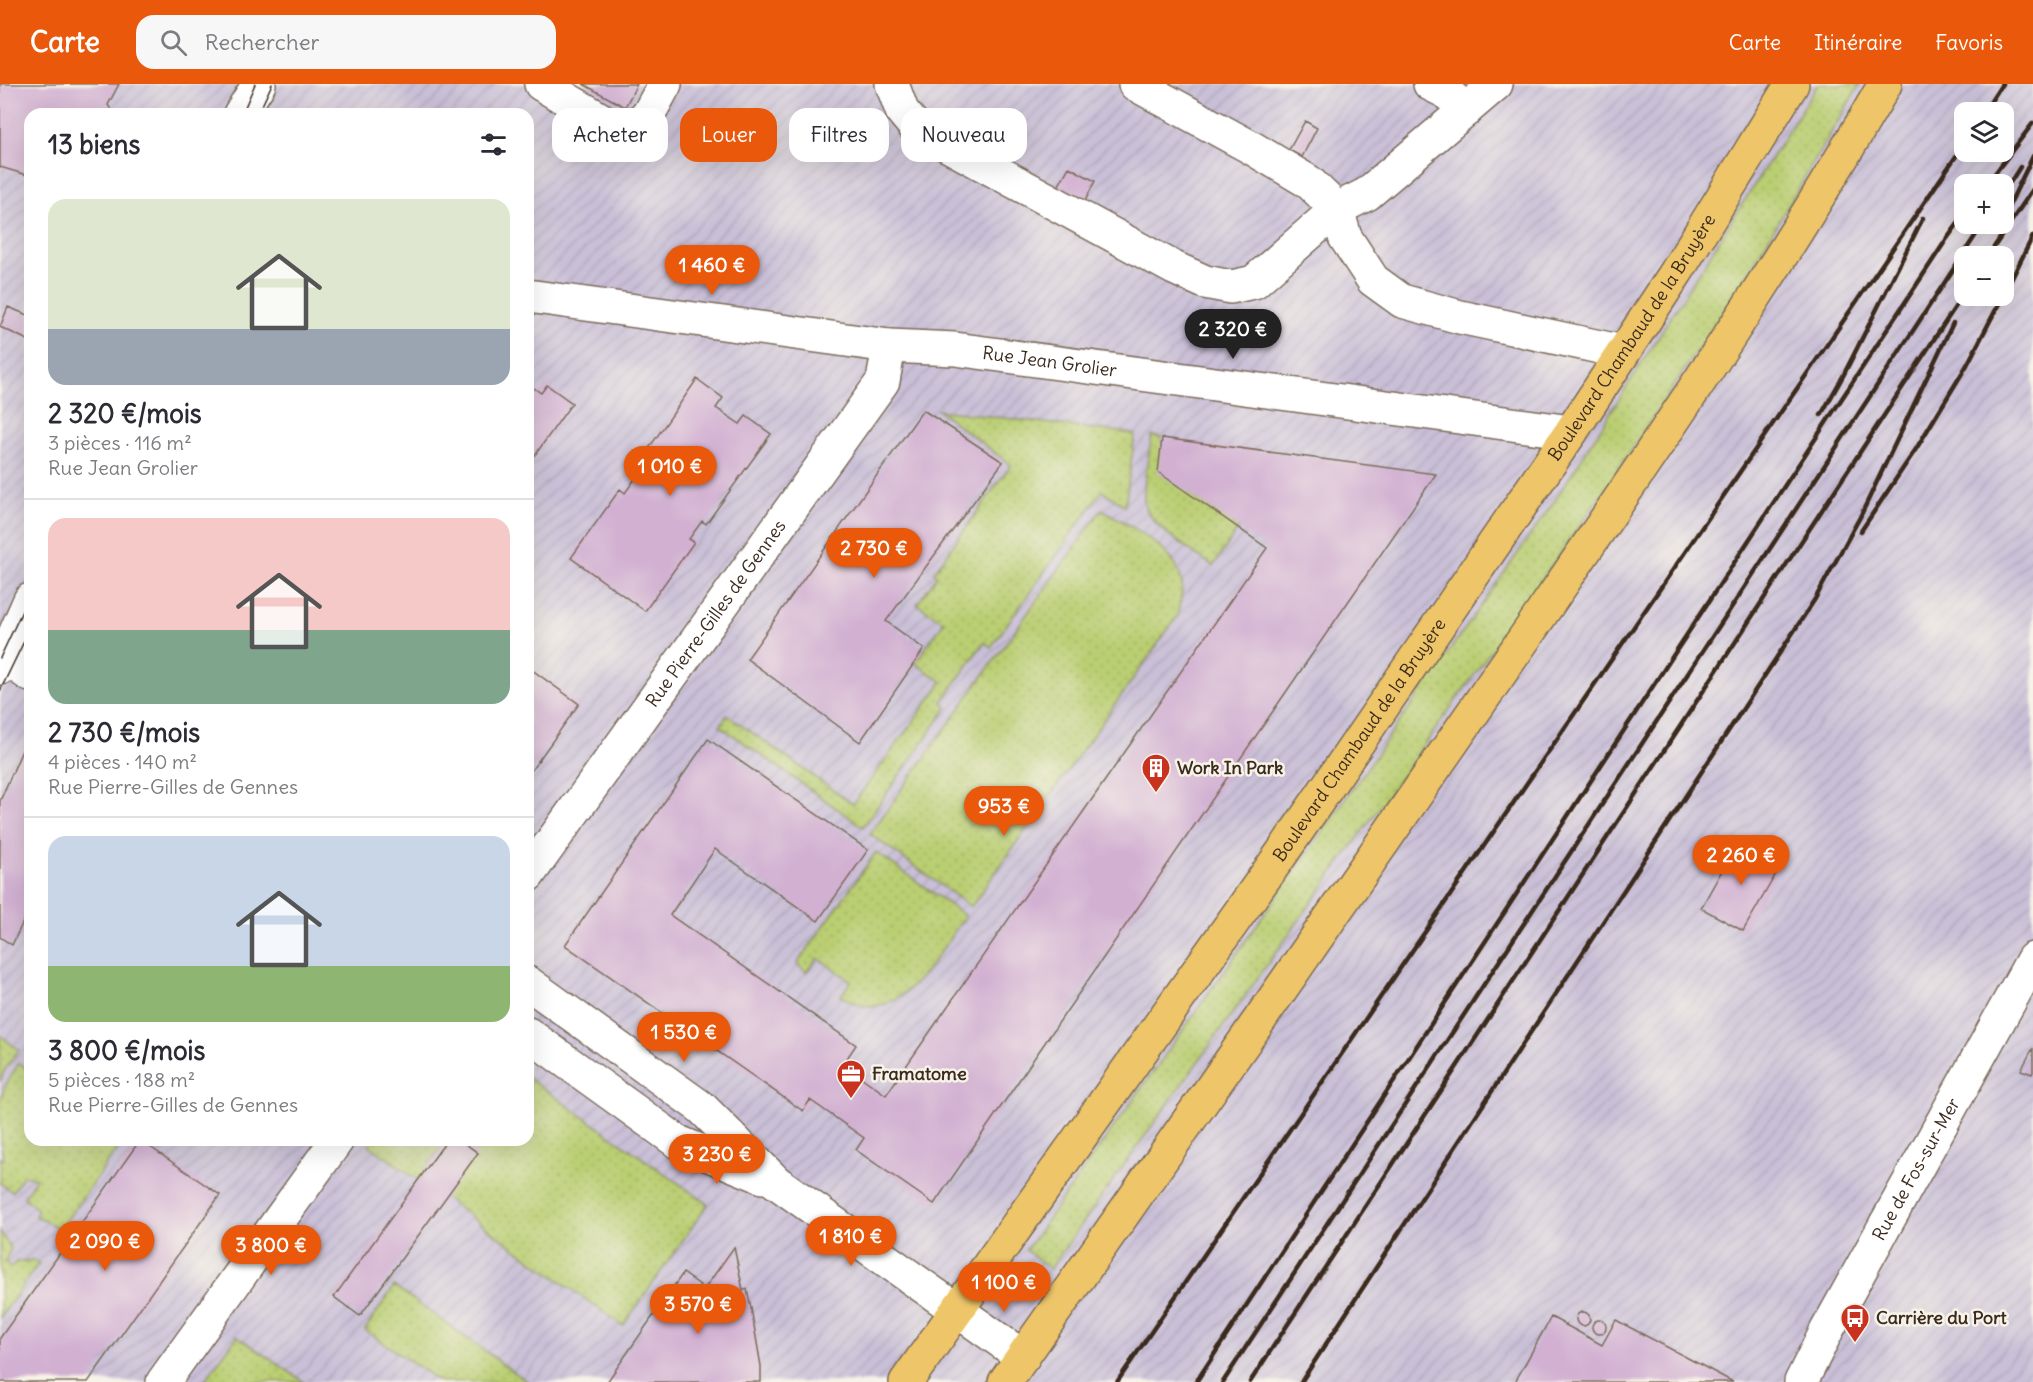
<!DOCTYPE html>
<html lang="fr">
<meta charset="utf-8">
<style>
:root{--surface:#fff;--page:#f7f7f7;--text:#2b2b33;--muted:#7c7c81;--line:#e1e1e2;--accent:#ea580c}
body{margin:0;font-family:Delius,sans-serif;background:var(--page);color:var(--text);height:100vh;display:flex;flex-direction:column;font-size:22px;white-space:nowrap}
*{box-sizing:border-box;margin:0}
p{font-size:20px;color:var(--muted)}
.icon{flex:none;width:33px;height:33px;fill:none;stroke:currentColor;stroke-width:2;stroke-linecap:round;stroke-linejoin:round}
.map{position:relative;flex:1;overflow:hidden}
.panel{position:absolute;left:24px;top:24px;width:510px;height:1038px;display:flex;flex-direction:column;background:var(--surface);border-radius:18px;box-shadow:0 6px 24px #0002}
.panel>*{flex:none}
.guide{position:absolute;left:552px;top:24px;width:570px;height:54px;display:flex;gap:12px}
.fabs{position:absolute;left:1954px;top:18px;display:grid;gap:12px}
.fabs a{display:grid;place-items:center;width:60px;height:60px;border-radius:12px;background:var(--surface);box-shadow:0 6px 24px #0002;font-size:30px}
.price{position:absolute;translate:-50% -51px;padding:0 14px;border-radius:21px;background:var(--accent);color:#fff;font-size:20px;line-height:39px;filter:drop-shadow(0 2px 3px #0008)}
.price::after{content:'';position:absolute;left:50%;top:36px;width:18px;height:14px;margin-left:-9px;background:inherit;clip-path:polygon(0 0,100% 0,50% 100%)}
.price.current{background:#222;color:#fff}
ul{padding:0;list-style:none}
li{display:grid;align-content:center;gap:12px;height:318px;padding:0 24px}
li+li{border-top:2px solid var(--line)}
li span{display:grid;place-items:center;height:186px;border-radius:18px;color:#555}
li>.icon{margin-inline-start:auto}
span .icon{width:108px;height:108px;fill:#fffc;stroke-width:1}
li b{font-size:26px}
h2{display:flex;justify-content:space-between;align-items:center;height:72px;padding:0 24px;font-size:26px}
.pill{padding:0 21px;border-radius:18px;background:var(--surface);box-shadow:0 6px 24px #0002;font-size:21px;line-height:54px}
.pill.current{background:var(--accent);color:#fff}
header{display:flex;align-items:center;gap:36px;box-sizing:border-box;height:84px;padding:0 30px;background:var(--accent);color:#fff}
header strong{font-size:28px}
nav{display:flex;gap:33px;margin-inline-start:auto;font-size:21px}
.search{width:420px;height:54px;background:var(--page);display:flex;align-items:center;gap:15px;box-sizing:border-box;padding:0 21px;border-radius:18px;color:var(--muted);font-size:22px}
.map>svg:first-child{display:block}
</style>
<header>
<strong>Carte</strong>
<div class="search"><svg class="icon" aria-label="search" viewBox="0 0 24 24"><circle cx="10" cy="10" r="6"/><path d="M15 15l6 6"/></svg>Rechercher</div>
<nav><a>Carte</a><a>Itinéraire</a><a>Favoris</a></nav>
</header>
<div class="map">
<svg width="2033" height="1298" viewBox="0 0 2033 1298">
<defs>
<pattern id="industrial-furrows" width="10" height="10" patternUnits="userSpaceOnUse" patternTransform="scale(1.5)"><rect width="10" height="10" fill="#c9bfd7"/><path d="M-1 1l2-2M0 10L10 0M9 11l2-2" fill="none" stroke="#aea4b8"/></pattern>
<pattern id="grass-dots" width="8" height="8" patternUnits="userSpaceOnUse" patternTransform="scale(1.5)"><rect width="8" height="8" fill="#bace72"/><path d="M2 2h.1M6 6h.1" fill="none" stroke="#a1b162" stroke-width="1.8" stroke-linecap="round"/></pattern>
</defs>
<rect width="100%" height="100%" fill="#f7f3e8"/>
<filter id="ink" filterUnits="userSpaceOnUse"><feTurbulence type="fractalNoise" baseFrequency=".0167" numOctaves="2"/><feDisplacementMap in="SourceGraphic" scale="12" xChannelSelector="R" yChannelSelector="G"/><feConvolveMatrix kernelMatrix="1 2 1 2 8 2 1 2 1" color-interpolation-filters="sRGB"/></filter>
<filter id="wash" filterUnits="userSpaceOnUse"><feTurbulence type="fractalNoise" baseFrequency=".008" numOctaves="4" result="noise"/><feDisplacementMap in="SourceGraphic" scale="24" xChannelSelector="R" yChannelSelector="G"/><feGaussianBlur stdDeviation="1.35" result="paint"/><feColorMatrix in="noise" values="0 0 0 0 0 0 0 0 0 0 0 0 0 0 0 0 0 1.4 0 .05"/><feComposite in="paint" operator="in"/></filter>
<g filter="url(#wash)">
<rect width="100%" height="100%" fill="#efe4c8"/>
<path fill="url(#industrial-furrows)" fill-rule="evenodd" d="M0,0H2033V1298H0ZM1965,28H2004V68H1965ZM30,30H528V1056H30ZM1965,100H2004V140H1965ZM1965,172H2004V212H1965Z"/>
<path fill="url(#grass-dots)" stroke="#7a7c48" stroke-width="1.5" d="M1818,0H1860L1747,191L1608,401L1529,514L1050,1185L1026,1166L1183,946L1556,415Z
M938,326L1135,350L1125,422L1102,407L991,563L984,558L942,618L947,624L863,743L720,642L727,631L853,720L942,598L915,579L944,538L917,520L937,492L934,488L1011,381Z
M1152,352L1162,354L1239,444L1213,482C1193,467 1151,444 1145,421C1141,406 1149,369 1152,352Z
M1102,425C1129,442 1179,465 1182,500C1183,511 1179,522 1177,533L971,823L870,750Z
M876,768L965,832C942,864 905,935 858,920C852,918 846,914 841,912L851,897L818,874L806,888L797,880Z
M0,951L19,966L6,983L0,998Z
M19,979L30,987V1056H124L60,1145L35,1132L38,1126L24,1113L36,1094L24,1091L12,1108L0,1099V1074L4,1076C0,1062 0,1034 0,1018C2,1005 12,990 19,979Z
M528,994L708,1120L623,1242L445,1114L460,1056H528Z
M373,1056H447L418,1096L369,1061Z
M0,1148L11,1164L5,1178L11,1183L16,1178L34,1176L39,1179L0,1234Z
M394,1202L528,1298H440L365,1246Z
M237,1252L304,1298H204Z"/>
<g id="blocks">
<path fill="#d2b0d2" d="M0,0H119L108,21L114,30H30V92L0,83Z
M583,0H637L625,23Z
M1305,37L1317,44L1302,73L1289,66Z
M1069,83L1095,97L1085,117L1058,103Z
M8,223L30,232V257L0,243Z
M697,295L723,314L716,324L740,340L746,332L771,350L706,440L702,437L689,455L694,458L645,527L571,474L620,405L625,409L638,391L633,387Z
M528,300L541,309L547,301L572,319L528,381Z
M923,326L1003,378L886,537L924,565L860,658L747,575Z
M1162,354L1436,390L934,1120L856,1066L864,1054L810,1016L803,1027L565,861L708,655L868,766L818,837L715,765L670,831L856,961L843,980L886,1011L1267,464L1158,388Z
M528,583L579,620L528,691Z
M30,648V823L12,861L0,853V717Z
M1738,758L1781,781L1743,847L1701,824Z
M2033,964V988L2032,990L2021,986Z
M140,1056L220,1111L88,1298H0V1254Z
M447,1056H460L478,1069L360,1232L334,1213Z
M734,1163L743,1206L747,1205L751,1224L761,1282V1298H607L683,1189L700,1201L698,1204L703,1207Z
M1576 1235a7 7 0 1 1 14 0a7 7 0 1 1-14 0Z
M1551,1233L1602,1261L1616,1236L1733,1298H1515Z
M1592 1243a7 7 0 1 1 14 0a7 7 0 1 1-14 0Z"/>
</g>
</g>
<g filter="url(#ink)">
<use href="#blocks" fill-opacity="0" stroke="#7a6b5a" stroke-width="1.5"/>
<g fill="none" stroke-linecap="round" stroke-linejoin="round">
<g stroke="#7a6b5a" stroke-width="36">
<g id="minor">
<path d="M541,0L617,45L632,43L648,31L665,0"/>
<path d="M892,0L902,27L916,44L1174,184L1205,198L1231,203L1254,198L1337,125L1367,110L1496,0"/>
<path d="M1135,0L1252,64L1309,98L1337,125L1345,153L1373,196L1402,217L1460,233L1623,268"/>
<path d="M1430,0L1446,8L1466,26"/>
<path d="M240,30L259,0"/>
<path id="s1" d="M528,212L889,262L955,265L1571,348"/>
<path d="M5,573L30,591"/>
<path d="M0,584L30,516"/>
<path id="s2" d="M528,791L883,297L889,262"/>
<path d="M528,899L702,1024L776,1098L1023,1273"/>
<path d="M528,950L678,1058L763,1093"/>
<path d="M163,1298L337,1056"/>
<path id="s3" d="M1801,1298L1827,1246L2033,875"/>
</g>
</g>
<g stroke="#7a6b5a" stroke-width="36">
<g id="major">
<path id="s4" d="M906,1298L1282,769L1571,348L1677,187L1792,0"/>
<path d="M1005,1298C1182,1047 1359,795 1533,542C1655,364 1778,187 1885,0"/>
</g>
</g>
<use href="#minor" stroke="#fff" stroke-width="33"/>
<use href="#major" stroke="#eec569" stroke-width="33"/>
<path stroke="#3b2a1e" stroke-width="1.5" d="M242,30L255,0
M258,30L272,0
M0,574L30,510
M0,607L30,545"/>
<path stroke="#3b2a1e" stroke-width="4.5" d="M1984,28L2002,0
M1987,100L2033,39
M2004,108L2020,83
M2004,132L2033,72
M1988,172L2033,105
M2004,210L2033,152
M1821,331L1843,292L1923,134
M1861,447L1916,365L1967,281L2003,212
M1117,1298L1965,59
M1196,1298C1447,918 1695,536 1946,156L1965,130
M1223,1298L1983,140
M1250,1298L1965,208
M1301,1298L1815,515L1860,433L1953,239"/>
</g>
</g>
<defs>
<g id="building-pin" transform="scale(1.5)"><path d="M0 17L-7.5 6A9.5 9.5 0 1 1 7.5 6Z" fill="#c8321e" stroke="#f7f3e8"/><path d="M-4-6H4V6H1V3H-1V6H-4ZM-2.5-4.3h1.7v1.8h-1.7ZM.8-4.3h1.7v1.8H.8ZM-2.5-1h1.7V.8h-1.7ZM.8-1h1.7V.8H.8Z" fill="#fff"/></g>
<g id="office-pin" transform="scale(1.5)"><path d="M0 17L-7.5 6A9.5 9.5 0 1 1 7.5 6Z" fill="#c8321e" stroke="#f7f3e8"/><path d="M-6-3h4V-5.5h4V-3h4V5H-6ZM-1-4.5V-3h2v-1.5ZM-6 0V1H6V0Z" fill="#fff"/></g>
<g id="bus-pin" transform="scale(1.5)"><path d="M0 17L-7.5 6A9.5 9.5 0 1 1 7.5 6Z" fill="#c8321e" stroke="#f7f3e8"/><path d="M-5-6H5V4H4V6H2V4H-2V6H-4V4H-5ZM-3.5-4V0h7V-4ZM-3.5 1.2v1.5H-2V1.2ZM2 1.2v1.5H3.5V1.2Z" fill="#fff"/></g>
</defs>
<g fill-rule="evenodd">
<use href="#building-pin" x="1156" y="684"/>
<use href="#office-pin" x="851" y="990"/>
<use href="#bus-pin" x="1855" y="1234"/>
</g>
<g text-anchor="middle" stroke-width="5" stroke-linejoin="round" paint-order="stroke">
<g font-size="18" fill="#3b2a1e" stroke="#f7f3e8">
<text dy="6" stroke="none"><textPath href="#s4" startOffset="1272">Boulevard Chambaud de la Bruyère</textPath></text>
<text dy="6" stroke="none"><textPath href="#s1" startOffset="526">Rue Jean Grolier</textPath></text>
<text dy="6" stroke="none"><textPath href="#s2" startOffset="322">Rue Pierre-Gilles de Gennes</textPath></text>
<text dy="6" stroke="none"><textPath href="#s4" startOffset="786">Boulevard Chambaud de la Bruyère</textPath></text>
<text dy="6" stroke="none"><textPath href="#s3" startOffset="242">Rue de Fos-sur-Mer</textPath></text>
</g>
<g font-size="18" font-weight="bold" fill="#3b2a1e" stroke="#f7f3e8" text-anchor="start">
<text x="1177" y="690">Work In Park</text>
<text x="872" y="996">Framatome</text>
<text x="1876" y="1240">Carrière du Port</text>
</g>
</g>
</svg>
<div class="fabs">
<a><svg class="icon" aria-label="layers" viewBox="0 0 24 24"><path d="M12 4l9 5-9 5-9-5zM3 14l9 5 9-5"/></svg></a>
<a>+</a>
<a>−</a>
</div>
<b class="price" style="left:712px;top:212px">1 460 €</b>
<b class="price current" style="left:1233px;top:276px">2 320 €</b>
<b class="price" style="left:670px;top:413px">1 010 €</b>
<b class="price" style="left:874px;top:495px">2 730 €</b>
<b class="price" style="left:1004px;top:753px">953 €</b>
<b class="price" style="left:1741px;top:802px">2 260 €</b>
<b class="price" style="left:684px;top:979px">1 530 €</b>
<b class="price" style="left:717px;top:1101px">3 230 €</b>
<b class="price" style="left:851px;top:1183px">1 810 €</b>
<b class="price" style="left:105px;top:1188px">2 090 €</b>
<b class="price" style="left:271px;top:1192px">3 800 €</b>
<b class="price" style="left:1004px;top:1229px">1 100 €</b>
<b class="price" style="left:698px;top:1251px">3 570 €</b>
<div class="guide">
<a class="pill">Acheter</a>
<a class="pill current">Louer</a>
<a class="pill">Filtres</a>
<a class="pill">Nouveau</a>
</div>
<section class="panel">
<h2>13 biens<svg class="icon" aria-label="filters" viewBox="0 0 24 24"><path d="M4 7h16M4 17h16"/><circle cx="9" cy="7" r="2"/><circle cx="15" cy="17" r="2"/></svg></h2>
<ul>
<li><span style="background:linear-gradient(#dfe7d0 70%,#9aa5b1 0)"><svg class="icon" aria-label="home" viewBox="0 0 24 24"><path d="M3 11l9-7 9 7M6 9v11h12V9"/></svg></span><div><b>2 320 €/mois</b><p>3 pièces · 116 m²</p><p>Rue Jean Grolier</p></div></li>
<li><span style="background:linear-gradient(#f6c9c9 60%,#7fa58c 0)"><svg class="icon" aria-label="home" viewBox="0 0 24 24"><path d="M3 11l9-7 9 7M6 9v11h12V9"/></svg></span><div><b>2 730 €/mois</b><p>4 pièces · 140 m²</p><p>Rue Pierre-Gilles de Gennes</p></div></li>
<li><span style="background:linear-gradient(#c9d6e8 70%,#8fb573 0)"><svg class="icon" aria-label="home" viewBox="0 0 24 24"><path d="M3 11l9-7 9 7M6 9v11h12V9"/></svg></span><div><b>3 800 €/mois</b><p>5 pièces · 188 m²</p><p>Rue Pierre-Gilles de Gennes</p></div></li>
</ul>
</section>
</div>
